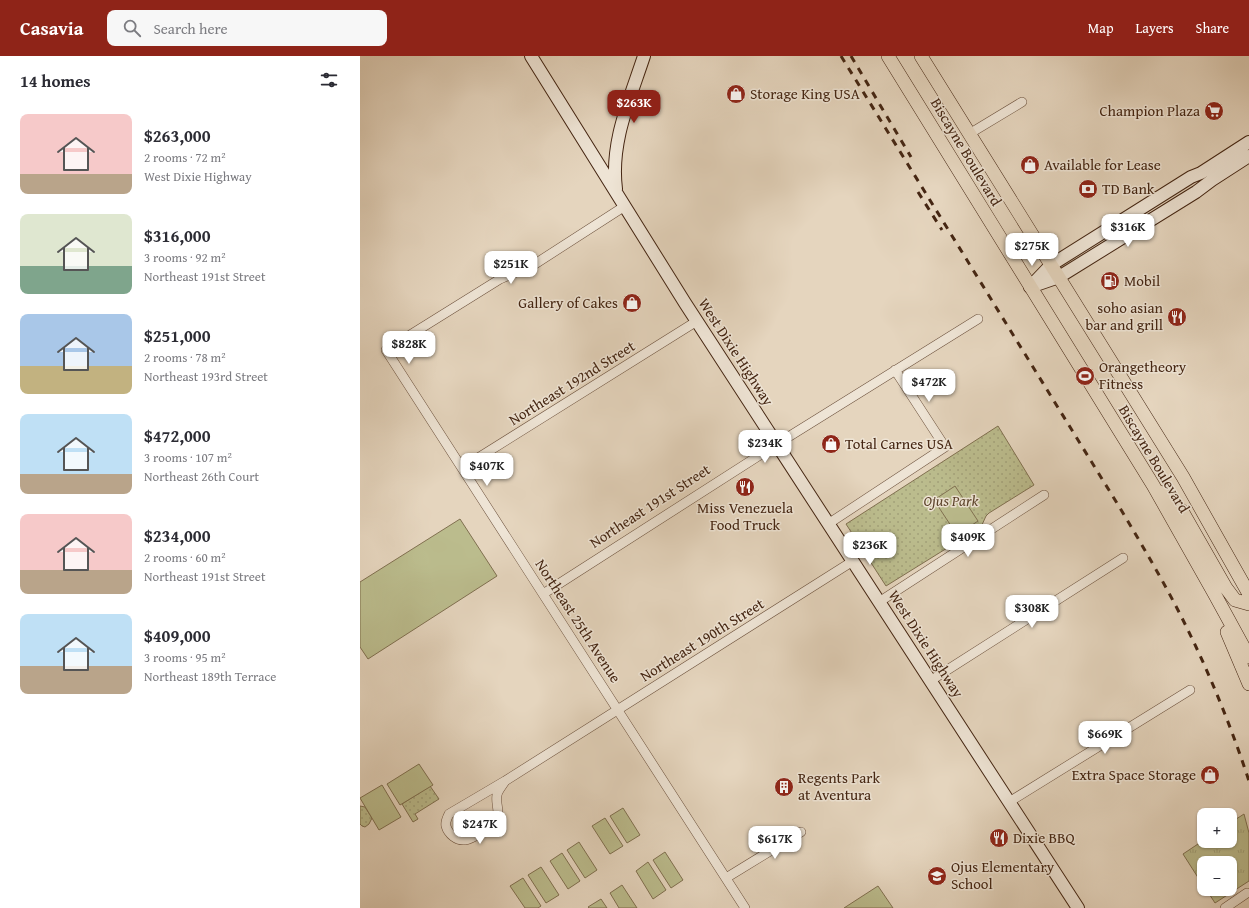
<!DOCTYPE html>
<meta charset="utf-8">
<style>
:root{--surface:#fff;--page:#f7f7f7;--text:#2b2b33;--muted:#7c7c81;--accent:#8f2418}
body{margin:0;font-family:"Gentium Book Plus",serif;background:var(--page);color:var(--text);height:100vh;display:flex;flex-direction:column;font-size:15px;white-space:nowrap}
*{box-sizing:border-box;margin:0}
p{font-size:13px;color:var(--muted)}
.icon{flex:none;width:22px;height:22px;fill:none;stroke:currentColor;stroke-width:2;stroke-linecap:round;stroke-linejoin:round}
.map{position:relative;flex:1;overflow:hidden}
.side{display:flex;flex-direction:column;background:var(--surface);width:360px}
.side>*{flex:none}
.buttons{position:absolute;left:837px;top:752px;display:grid;gap:8px}
.buttons a{display:grid;place-items:center;width:40px;height:40px;border-radius:8px;background:var(--surface);box-shadow:0 1px 3px #0004;font-size:20px}
.price{position:absolute;translate:-50% -34px;padding:0 9px;border-radius:8px;background:#fff;color:#222;font-size:13px;line-height:26px;filter:drop-shadow(0 1px 2px #0008)}
.price::after{content:'';position:absolute;left:50%;top:24px;width:12px;height:9px;margin-left:-6px;background:inherit;clip-path:polygon(0 0,100% 0,50% 100%)}
.price.active{background:var(--accent);color:#fff}
ul{padding:0;list-style:none}
li{display:flex;align-items:center;gap:12px;height:100px;padding:0 20px}
li span{display:grid;place-items:center;flex:none;width:112px;height:80px;border-radius:8px;color:#555}
li>.icon{margin-inline-start:auto}
span .icon{width:48px;height:48px;fill:#fffc;stroke-width:1}
li b{font-size:17px}
h2{display:flex;justify-content:space-between;align-items:center;height:48px;padding:0 20px;font-size:17px}
header{display:flex;align-items:center;gap:24px;box-sizing:border-box;height:56px;padding:0 20px;background:var(--accent);color:#fff}
header strong{font-size:19px}
nav{display:flex;gap:22px;margin-inline-start:auto;font-size:14px}
.search{width:280px;height:36px;background:var(--page);display:flex;align-items:center;gap:10px;box-sizing:border-box;padding:0 14px;border-radius:8px;color:var(--muted);font-size:15px}
main{display:flex;flex:1;min-height:0}
.map>svg:first-child{display:block}
</style>
<header>
<strong>Casavia</strong>
<div class="search"><svg class="icon" aria-label="search" viewBox="0 0 24 24"><circle cx="10" cy="10" r="6"/><path d="M15 15l6 6"/></svg>Search here</div>
<nav><a>Map</a><a>Layers</a><a>Share</a></nav>
</header>
<main>
<section class="side">
<h2>14 homes<svg class="icon" aria-label="filters" viewBox="0 0 24 24"><path d="M4 7h16M4 17h16"/><circle cx="9" cy="7" r="2"/><circle cx="15" cy="17" r="2"/></svg></h2>
<ul>
<li><span style="background:linear-gradient(#f6c9c9 75%,#b9a48a 0)"><svg class="icon" aria-label="home" viewBox="0 0 24 24"><path d="M3 11l9-7 9 7M6 9v11h12V9"/></svg></span><div><b>$263,000</b><p>2 rooms · 72 m²</p><p>West Dixie Highway</p></div></li>
<li><span style="background:linear-gradient(#dfe7d0 65%,#7fa58c 0)"><svg class="icon" aria-label="home" viewBox="0 0 24 24"><path d="M3 11l9-7 9 7M6 9v11h12V9"/></svg></span><div><b>$316,000</b><p>3 rooms · 92 m²</p><p>Northeast 191st Street</p></div></li>
<li><span style="background:linear-gradient(#a9c7e8 65%,#c2b280 0)"><svg class="icon" aria-label="home" viewBox="0 0 24 24"><path d="M3 11l9-7 9 7M6 9v11h12V9"/></svg></span><div><b>$251,000</b><p>2 rooms · 78 m²</p><p>Northeast 193rd Street</p></div></li>
<li><span style="background:linear-gradient(#bfe0f5 75%,#b9a48a 0)"><svg class="icon" aria-label="home" viewBox="0 0 24 24"><path d="M3 11l9-7 9 7M6 9v11h12V9"/></svg></span><div><b>$472,000</b><p>3 rooms · 107 m²</p><p>Northeast 26th Court</p></div></li>
<li><span style="background:linear-gradient(#f6c9c9 70%,#b9a48a 0)"><svg class="icon" aria-label="home" viewBox="0 0 24 24"><path d="M3 11l9-7 9 7M6 9v11h12V9"/></svg></span><div><b>$234,000</b><p>2 rooms · 60 m²</p><p>Northeast 191st Street</p></div></li>
<li><span style="background:linear-gradient(#bfe0f5 65%,#b9a48a 0)"><svg class="icon" aria-label="home" viewBox="0 0 24 24"><path d="M3 11l9-7 9 7M6 9v11h12V9"/></svg></span><div><b>$409,000</b><p>3 rooms · 95 m²</p><p>Northeast 189th Terrace</p></div></li>
</ul>
</section>
<div class="map">
<svg width="889" height="852" viewBox="0 0 889 852">
<defs>
<pattern id="grass-tufts" width="24" height="20" patternUnits="userSpaceOnUse"><rect width="24" height="20" fill="#bbbc8d"/><path d="M3 7l-1-3M5 7V3M7 7l1-3M15 17l-1-3M17 17v-4M19 17l1-3" fill="none" stroke="#a2a179"/></pattern>
<pattern id="park-dots" width="8" height="8" patternUnits="userSpaceOnUse"><rect width="8" height="8" fill="#bbbc8d"/><path d="M2 2h.1M6 6h.1" fill="none" stroke="#a2a179" stroke-width="1.8" stroke-linecap="round"/></pattern>
</defs>
<rect width="100%" height="100%" fill="#e5d5be"/>
<filter id="stains"><feTurbulence type="fractalNoise" baseFrequency=".005" numOctaves="4"/><feColorMatrix values="0 0 0 0 .2 0 0 0 0 .09 0 0 0 0 .02 0 0 0 .5 -.17"/></filter>
<radialGradient id="worn" r=".72"><stop offset=".6" stop-color="#630" stop-opacity="0"/><stop offset="1" stop-color="#630" stop-opacity=".3"/></radialGradient>
<path fill="url(#grass-tufts)" stroke="#807050" d="M884,758L889,777V825L855,847L846,833H870V807H844V831L823,798L844,784V785H870V767Z"/>
<path fill="url(#park-dots)" stroke="#807050" d="M638,370L674,429L629,457L626,460L621,471L526,530L486,468Z
M70,730L79,743L55,758L58,763L53,766L42,748Z
M0,750L5,751L12,762L9,768L5,771L2,770L0,768Z"/>
<path fill="#bbbc8d" stroke="#807050" d="M595,430L618,465L597,479L574,444Z
M100,463L137,520L8,603L0,591V526Z
M59,708L73,729L40,749L27,728Z
M22,729L41,761L19,774L0,742Z
M263,752L280,779L267,787L250,760Z
M245,762L263,790L250,798L232,770Z
M219,786L237,814L225,822L207,794Z
M305,796L323,824L311,832L293,804Z
M202,797L220,825L208,833L190,805Z
M288,806L306,834L293,843L276,815Z
M181,811L199,839L186,847L168,819Z
M163,822L181,850L178,852H165L150,830Z
M262,829L277,852H259L250,837Z
M518,830L533,852H484Z
M241,843L247,852H229L228,851Z"/>
<g fill="none" stroke-linecap="round" stroke-linejoin="round">
<g stroke="#6c513d" stroke-width="10">
<path id="street" d="M609,78L662,46
M265,150L175,208L140,223L26,294L385,852
M102,412L337,265
M468,468L585,391L535,314
M183,538L417,388L618,263
M519,546L684,439
M570,625L763,502
M145,725C143,729 138,734 137,739C135,749 142,757 134,766C130,772 112,783 105,784C97,785 88,778 86,770C85,766 87,762 89,758L145,725L493,505
M649,746L830,634
M366,822L441,776
M865,852L887,837"/>
</g>
<g stroke="#442512" stroke-width="14">
<path id="secondary" d="M171,0L325,247L718,852
M256,133C250,86 270,43 284,0
M673,230L699,221L836,136L852,124L889,100
M670,231L691,209L831,121L841,117L889,86"/>
</g>
<g stroke="#442512" stroke-width="14">
<path id="primary" d="M528,0L793,429L854,537L889,601
M561,0L823,421L889,538
M800,436L822,455L866,532L875,544L889,548
M867,576L889,628"/>
</g>
<use href="#street" stroke="#eee4d5" stroke-width="9"/>
<use href="#secondary" stroke="#eee4d5" stroke-width="12"/>
<use href="#primary" stroke="#e5d5be" stroke-width="13"/>
<path stroke="#442512" stroke-width="3" stroke-dasharray="7 7" stroke-linecap="butt" d="M481,0L760,452C782,489 804,526 823,564C849,616 871,670 889,725
M491,0L551,101
M558,136L582,174"/>
</g>
<defs>
<g id="shop-disc" transform="scale(1)"><circle r="9.5" fill="#8f2418" stroke="#eee4d5"/><path d="M-5-2.5h2.3a2.7 3.5 0 0 1 5.4 0H5L5.5 6h-11ZM-1.5-2.5h3a1.5 2.3 0 0 0-3 0Z" fill="#fff"/></g>
<g id="supermarket-disc" transform="scale(1)"><circle r="9.5" fill="#8f2418" stroke="#eee4d5"/><path d="M-6-5.5h2.5l.6 2H6L4.5 2H-2.5L-4.4-4H-6ZM-1.5 3.2a1.3 1.3 0 1 0 .1 0ZM3 3.2a1.3 1.3 0 1 0 .1 0Z" fill="#fff"/></g>
<g id="bank-disc" transform="scale(1)"><circle r="9.5" fill="#8f2418" stroke="#eee4d5"/><path d="M-6-4H6V4H-6ZM0-2.3a2.3 2.3 0 1 0 0 4.6a2.3 2.3 0 1 0 0-4.6Z" fill="#fff"/></g>
<g id="fuel-disc" transform="scale(1)"><circle r="9.5" fill="#8f2418" stroke="#eee4d5"/><path d="M-5.5-6h7V0h2V4h1.3V-2.5L3-4.5l.8-.8L6-3V5H2.5V1h-1V6h-7ZM-4.2-4.7v3.2H.2V-4.7Z" fill="#fff"/></g>
<g id="restaurant-disc" transform="scale(1)"><circle r="9.5" fill="#8f2418" stroke="#eee4d5"/><path d="M-5-6h1v4h1v-4h1v4h1v-4h1v5L-1.5 .5V6h-2V.5L-5-1ZM5-6V6H3V1.5H1.5Q1.5-4 5-6Z" fill="#fff"/></g>
<g id="stadium-disc" transform="scale(1)"><circle r="9.5" fill="#8f2418" stroke="#eee4d5"/><path d="M0-5a6.5 5 0 1 0 0 10a6.5 5 0 1 0 0-10ZM-3.5-1.8h7v3.6h-7Z" fill="#fff"/></g>
<g id="building-disc" transform="scale(1)"><circle r="9.5" fill="#8f2418" stroke="#eee4d5"/><path d="M-4-6H4V6H1V3H-1V6H-4ZM-2.5-4.3h1.7v1.8h-1.7ZM.8-4.3h1.7v1.8H.8ZM-2.5-1h1.7V.8h-1.7ZM.8-1h1.7V.8H.8Z" fill="#fff"/></g>
<g id="school-disc" transform="scale(1)"><circle r="9.5" fill="#8f2418" stroke="#eee4d5"/><path d="M0-5L7-2L0 1L-7-2ZM-4 1L0 2.5L4 1V4Q0 6-4 4Z" fill="#fff"/></g>
</defs>
<g fill-rule="evenodd">
<use href="#shop-disc" x="376" y="38"/>
<use href="#supermarket-disc" x="854" y="55"/>
<use href="#shop-disc" x="670" y="109"/>
<use href="#bank-disc" x="728" y="133"/>
<use href="#fuel-disc" x="750" y="225"/>
<use href="#shop-disc" x="272" y="247"/>
<use href="#restaurant-disc" x="817" y="261"/>
<use href="#stadium-disc" x="725" y="320"/>
<use href="#shop-disc" x="471" y="388"/>
<use href="#restaurant-disc" x="385" y="431"/>
<use href="#shop-disc" x="850" y="719"/>
<use href="#building-disc" x="424" y="731"/>
<use href="#restaurant-disc" x="639" y="782"/>
<use href="#school-disc" x="577" y="820"/>
</g>
<g text-anchor="middle" stroke-width="3" stroke-linejoin="round" paint-order="stroke">
<g font-size="15" fill="#442512" stroke="#eee4d5" text-anchor="start">
<text x="390" y="43">Storage King USA</text>
<text x="840" y="60" text-anchor="end">Champion Plaza</text>
<text x="684" y="114">Available for Lease</text>
<text x="742" y="138">TD Bank</text>
<text x="764" y="230">Mobil</text>
<text x="258" y="252" text-anchor="end">Gallery of Cakes</text>
<text x="803" y="257" text-anchor="end">soho asian<tspan x="803" dy="17">bar and grill</tspan></text>
<text x="739" y="316">Orangetheory<tspan x="739" dy="17">Fitness</tspan></text>
<text x="485" y="393">Total Carnes USA</text>
<text x="385" y="457" text-anchor="middle">Miss Venezuela<tspan x="385" dy="17">Food Truck</tspan></text>
<text x="836" y="724" text-anchor="end">Extra Space Storage</text>
<text x="438" y="727">Regents Park<tspan x="438" dy="17">at Aventura</tspan></text>
<text x="653" y="787">Dixie BBQ</text>
<text x="591" y="816">Ojus Elementary<tspan x="591" dy="17">School</tspan></text>
</g>
<g font-size="15" fill="#442512" stroke="#eee4d5">
<text transform="translate(606 96) rotate(59)" y="5">Biscayne Boulevard</text>
<text transform="translate(376 296) rotate(57)" y="5">West Dixie Highway</text>
<text transform="translate(212 327) rotate(-32)" y="5">Northeast 192nd Street</text>
<text transform="translate(794 403) rotate(59)" y="5">Biscayne Boulevard</text>
<text transform="translate(290 450) rotate(-33)" y="5">Northeast 191st Street</text>
<text transform="translate(218 565) rotate(57)" y="5">Northeast 25th Avenue</text>
<text transform="translate(342 584) rotate(-32)" y="5">Northeast 190th Street</text>
<text transform="translate(566 588) rotate(57)" y="5">West Dixie Highway</text>
</g>
<g font-size="15" font-style="italic" fill="#5c432b" stroke="#eee4d5">
<text x="591" y="450">Ojus Park</text>
</g>
</g>
<rect width="100%" height="100%" filter="url(#stains)"/>
<rect width="100%" height="100%" fill="url(#worn)"/>
</svg>
<div class="buttons">
<a>+</a>
<a>−</a>
</div>
<b class="price active" style="left:274px;top:68px">$263K</b>
<b class="price" style="left:768px;top:192px">$316K</b>
<b class="price" style="left:672px;top:211px">$275K</b>
<b class="price" style="left:151px;top:229px">$251K</b>
<b class="price" style="left:49px;top:309px">$828K</b>
<b class="price" style="left:569px;top:347px">$472K</b>
<b class="price" style="left:405px;top:408px">$234K</b>
<b class="price" style="left:127px;top:431px">$407K</b>
<b class="price" style="left:608px;top:502px">$409K</b>
<b class="price" style="left:510px;top:510px">$236K</b>
<b class="price" style="left:672px;top:573px">$308K</b>
<b class="price" style="left:745px;top:699px">$669K</b>
<b class="price" style="left:120px;top:789px">$247K</b>
<b class="price" style="left:415px;top:804px">$617K</b>
</div>
</main>
